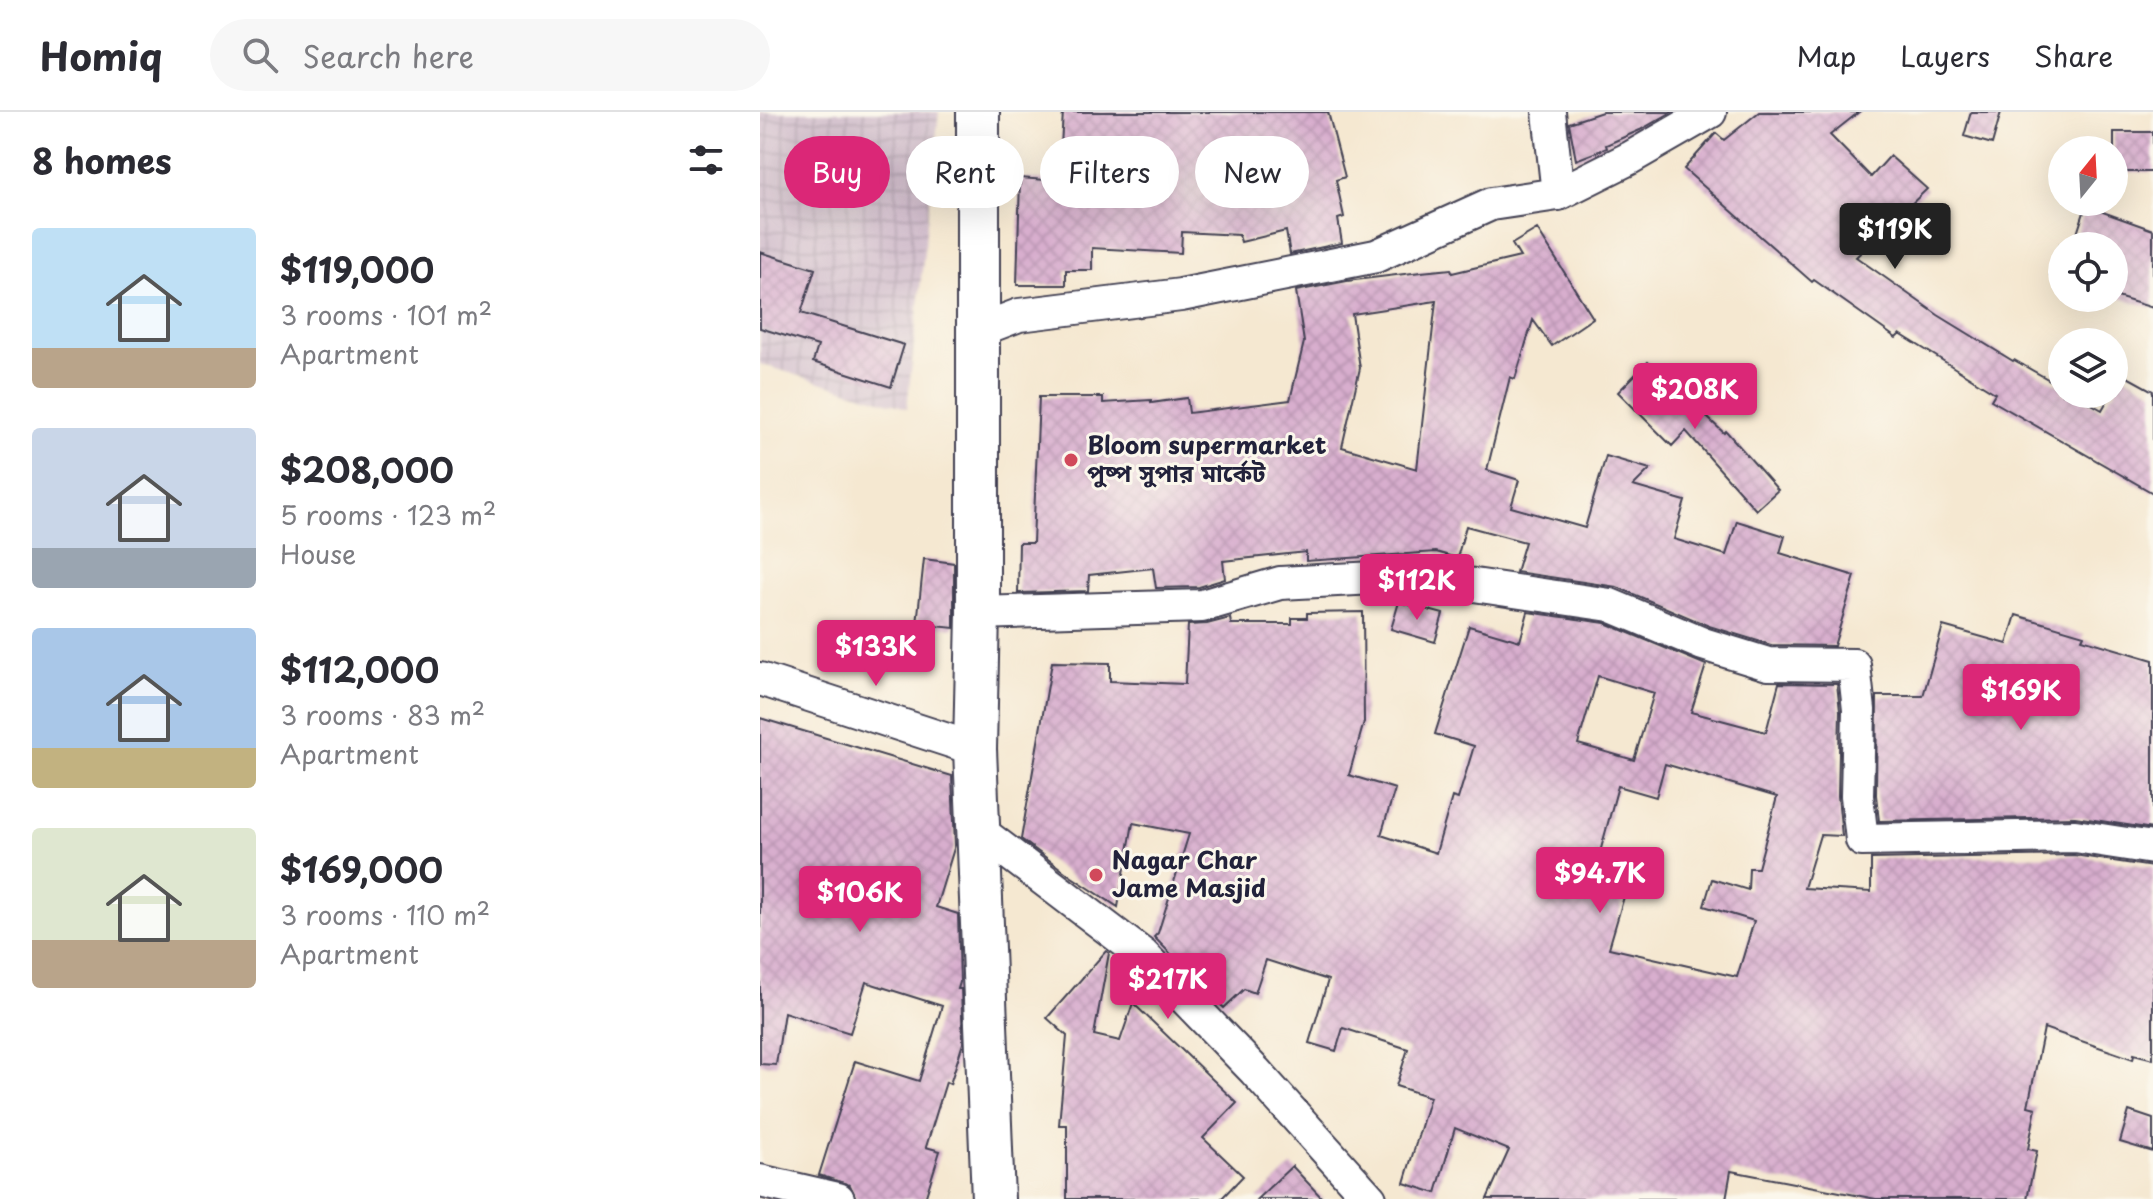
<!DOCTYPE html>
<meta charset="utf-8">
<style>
:root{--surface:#fff;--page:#f7f7f7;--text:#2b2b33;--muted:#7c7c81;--line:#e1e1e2;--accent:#db2777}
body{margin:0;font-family:"Playpen Sans","Noto Sans Bengali",sans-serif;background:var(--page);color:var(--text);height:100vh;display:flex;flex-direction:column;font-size:30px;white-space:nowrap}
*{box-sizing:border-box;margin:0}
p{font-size:26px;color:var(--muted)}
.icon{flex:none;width:44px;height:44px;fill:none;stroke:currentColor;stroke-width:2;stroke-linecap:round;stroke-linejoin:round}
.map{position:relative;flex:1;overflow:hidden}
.sheet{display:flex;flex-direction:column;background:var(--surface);width:760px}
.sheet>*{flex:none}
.hud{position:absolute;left:24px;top:24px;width:760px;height:72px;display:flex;gap:16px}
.needle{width:52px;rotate:18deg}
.tools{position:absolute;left:1288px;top:24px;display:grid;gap:16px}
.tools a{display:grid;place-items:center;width:80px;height:80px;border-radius:50%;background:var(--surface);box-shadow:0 8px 32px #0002;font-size:40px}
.price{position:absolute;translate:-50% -68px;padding:0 18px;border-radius:8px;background:var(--accent);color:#fff;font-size:26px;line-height:52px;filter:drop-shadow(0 2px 4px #0008)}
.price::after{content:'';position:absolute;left:50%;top:48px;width:24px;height:18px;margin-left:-12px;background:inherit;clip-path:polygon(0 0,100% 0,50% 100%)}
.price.current{background:#222;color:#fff}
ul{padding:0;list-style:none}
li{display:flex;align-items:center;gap:24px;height:200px;padding:0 32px}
li span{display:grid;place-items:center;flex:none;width:224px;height:160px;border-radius:8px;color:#555}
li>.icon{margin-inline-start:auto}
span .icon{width:96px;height:96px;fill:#fffc;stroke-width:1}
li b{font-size:34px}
h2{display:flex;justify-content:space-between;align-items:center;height:96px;padding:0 32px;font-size:34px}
.tag{padding:0 28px;border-radius:36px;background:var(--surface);box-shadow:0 8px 32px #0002;font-size:28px;line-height:72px}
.tag.current{background:var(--accent);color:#fff}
header{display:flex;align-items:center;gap:48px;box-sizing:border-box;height:112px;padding:0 40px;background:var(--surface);border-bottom:2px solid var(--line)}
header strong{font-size:38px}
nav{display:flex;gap:44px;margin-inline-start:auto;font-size:28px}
.search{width:560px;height:72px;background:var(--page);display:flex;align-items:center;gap:20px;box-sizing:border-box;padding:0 28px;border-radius:44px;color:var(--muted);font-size:30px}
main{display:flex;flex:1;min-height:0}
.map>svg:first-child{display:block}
</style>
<header>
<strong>Homiq</strong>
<div class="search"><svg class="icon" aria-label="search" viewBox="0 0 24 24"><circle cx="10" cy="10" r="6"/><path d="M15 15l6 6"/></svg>Search here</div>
<nav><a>Map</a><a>Layers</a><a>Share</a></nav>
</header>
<main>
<section class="sheet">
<h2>8 homes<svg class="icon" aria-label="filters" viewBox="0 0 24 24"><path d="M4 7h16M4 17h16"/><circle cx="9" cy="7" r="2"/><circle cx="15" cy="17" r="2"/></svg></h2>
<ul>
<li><span style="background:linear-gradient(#bfe0f5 75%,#b9a48a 0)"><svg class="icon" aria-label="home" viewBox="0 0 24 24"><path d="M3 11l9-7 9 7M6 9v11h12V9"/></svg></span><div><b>$119,000</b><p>3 rooms · 101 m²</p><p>Apartment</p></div></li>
<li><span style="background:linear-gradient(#c9d6e8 75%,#9aa5b1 0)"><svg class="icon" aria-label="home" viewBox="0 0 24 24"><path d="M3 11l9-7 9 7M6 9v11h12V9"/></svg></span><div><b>$208,000</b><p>5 rooms · 123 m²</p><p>House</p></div></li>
<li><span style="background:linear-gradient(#a9c7e8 75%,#c2b280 0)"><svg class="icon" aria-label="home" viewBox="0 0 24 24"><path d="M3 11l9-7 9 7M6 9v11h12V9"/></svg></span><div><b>$112,000</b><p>3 rooms · 83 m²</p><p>Apartment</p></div></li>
<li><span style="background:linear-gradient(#dfe7d0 70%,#b9a48a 0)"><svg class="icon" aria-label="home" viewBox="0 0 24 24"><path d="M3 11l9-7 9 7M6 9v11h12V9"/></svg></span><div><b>$169,000</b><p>3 rooms · 110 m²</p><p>Apartment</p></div></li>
</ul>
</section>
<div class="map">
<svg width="1393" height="1087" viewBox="0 0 1393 1087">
<defs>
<pattern id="industrial-grid" width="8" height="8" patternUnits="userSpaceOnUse" patternTransform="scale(2)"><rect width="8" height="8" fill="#d1bdcc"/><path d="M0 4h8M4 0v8" fill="none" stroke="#b3a2b0"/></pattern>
<pattern id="building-cross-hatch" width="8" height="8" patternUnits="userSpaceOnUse" patternTransform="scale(2)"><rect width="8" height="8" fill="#d8aece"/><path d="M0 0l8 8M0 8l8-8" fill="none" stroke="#b995b2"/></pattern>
</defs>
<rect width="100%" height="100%" fill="#fbf7ec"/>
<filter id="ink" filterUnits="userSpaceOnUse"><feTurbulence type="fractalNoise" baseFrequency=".0125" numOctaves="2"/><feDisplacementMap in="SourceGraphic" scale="16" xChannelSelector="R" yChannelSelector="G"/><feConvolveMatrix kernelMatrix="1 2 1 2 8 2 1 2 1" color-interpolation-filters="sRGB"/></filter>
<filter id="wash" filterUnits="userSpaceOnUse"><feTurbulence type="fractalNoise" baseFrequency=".006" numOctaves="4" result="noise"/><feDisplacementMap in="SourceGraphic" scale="32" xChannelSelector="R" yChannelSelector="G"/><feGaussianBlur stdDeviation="1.8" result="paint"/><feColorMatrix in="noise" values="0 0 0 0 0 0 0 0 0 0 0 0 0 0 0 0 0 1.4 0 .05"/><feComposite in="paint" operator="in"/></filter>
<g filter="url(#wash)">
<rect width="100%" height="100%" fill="#f5e8d1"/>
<path fill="url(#industrial-grid)" d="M0,0H179L147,296L0,252Z"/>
<g id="blocks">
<path fill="url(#building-cross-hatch)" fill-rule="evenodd" d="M303,0H568L585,65L576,68L584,105L578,107L582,131L530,142L526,119L481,130L479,123L422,120L421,141L332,136V158H306V173H257L260,66L299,69Z
M842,0H912L880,18L846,33L847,36L816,48L809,11Z
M999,0H1099L1070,23L1111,65L1130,44L1167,77L1096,145L1178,203L1253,249L1254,248L1302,275V282H1314L1342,298L1351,282H1354L1362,262L1393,279V381L1231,288L1235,281L1140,222L1136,226L1054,168L1052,170L924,57L956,21L964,28Z
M1211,0H1241L1232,32L1204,24Z
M1354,20H1393V60H1354Z
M1326,94L1393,118V196L1354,184V134H1313Z
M777,117L833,206L792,234L773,208L755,267L750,265L727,358L759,368L751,395L825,416L846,344L890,357L873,374L925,389L914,427L966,443L977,409L1025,424L1020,441L1095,464L1074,534L1011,533L949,514L857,475L756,460L765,430L706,414L697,446L676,440L546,449V440L463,449L465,467L439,475L396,476L393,456L329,463L328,479L258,481L259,431H273L279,285H343V291L391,288V291L427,286L429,301L530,288L544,230L536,179L587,169L661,160L691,157L692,161L760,145L752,132ZM676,189L657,357L582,335L600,256L592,202Z
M1300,132L1305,134H1302V167L1290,163Z
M0,140L55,157L41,201L144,233L131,275L53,250L58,234L0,216Z
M888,250L964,321L966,319L1018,378L996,398L926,319L912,334L858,280Z
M164,447L194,451V516L157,512Z
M639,490L683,502L675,530L631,517Z
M603,500L604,610L589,663L635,677L621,723L676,741L692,685L698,687L714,634L675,622L709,514L760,529L768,500L845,511L946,553L931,600L1006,620L1019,571L1077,572L1080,599L1078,684L1082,724L1060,723L1044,776L1111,780V747L1314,743L1393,755V947L1374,942L1373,947L1284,916L1268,994L1276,996L1268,1037L1277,1039L1267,1087H1116L971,1059L966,1087H727L749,1038L695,1016L676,1081L644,1071L670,985L636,974L648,937L583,916L576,939L549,931L568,868L506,848L495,881L484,877L464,896L394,825L398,821L429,722L373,711L358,795L312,765L261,727L292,550L350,551V569L425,572L428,513L447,512L470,506L471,512H532V506H547V501ZM838,564L894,581L874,648L818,632ZM905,652L1017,685L998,756H989L988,778L952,767L944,794L994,809L977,865L849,836L873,754L839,744L858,674L896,685Z
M1256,503L1324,523L1322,527L1393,548V717L1315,705L1119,709L1116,683L1117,584H1163L1183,514L1247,532Z
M0,606L192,664L195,733L176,795L198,802L200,870L198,877H201L203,931L190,972L186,970L166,1035L180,1039L165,1087H96L90,1073L59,1063L95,949L159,969L182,894L106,870L90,921L24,900L16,953L0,952Z
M346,839L349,841L334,923L360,929L373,891L477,991L443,1026L483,1064L461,1087H307V1013H299L307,924L287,906Z
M1369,999L1393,1007V1040L1360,1030Z
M532,1054L563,1087H497Z"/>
</g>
</g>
<g filter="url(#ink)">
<use href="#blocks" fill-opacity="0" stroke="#424052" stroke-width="2"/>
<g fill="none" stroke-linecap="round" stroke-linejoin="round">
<g stroke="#424052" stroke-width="36">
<path id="minor" d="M789,0L798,82
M217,219L259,203L421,183L616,144L731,92L798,82L870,46L950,0
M218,501L442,494L520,471L653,464L850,493L943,532L1008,552L1094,553L1099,598L1097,684L1102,728L1315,724L1393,736
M0,567L215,637
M217,717L383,843L495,959L610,1087
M0,1069L78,1087"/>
</g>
<g stroke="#424052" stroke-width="46">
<path id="tertiary" d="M218,0V501L215,637L233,1087"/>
</g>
<use href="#minor" stroke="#fff" stroke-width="32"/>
<use href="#tertiary" stroke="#fff" stroke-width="42"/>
</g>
</g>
<g fill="#d1495b" stroke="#fbf7ec" stroke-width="3">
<circle cx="311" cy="348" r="8"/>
<circle cx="336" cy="763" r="8"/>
</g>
<g text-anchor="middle" stroke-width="6" stroke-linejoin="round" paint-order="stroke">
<g font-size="24" font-weight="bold" fill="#22223b" stroke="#fbf7ec" text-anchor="start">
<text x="327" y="342">Bloom supermarket<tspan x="327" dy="28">পুষ্প সুপার মার্কেট</tspan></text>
<text x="352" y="757">Nagar Char<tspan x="352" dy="28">Jame Masjid</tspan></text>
</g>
</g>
</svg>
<div class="tools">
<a><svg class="needle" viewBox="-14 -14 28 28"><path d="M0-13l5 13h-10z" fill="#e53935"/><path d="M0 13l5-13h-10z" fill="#7c7c81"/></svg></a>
<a><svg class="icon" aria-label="locate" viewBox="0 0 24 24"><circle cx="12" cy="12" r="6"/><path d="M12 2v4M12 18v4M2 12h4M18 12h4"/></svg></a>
<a><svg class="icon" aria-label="layers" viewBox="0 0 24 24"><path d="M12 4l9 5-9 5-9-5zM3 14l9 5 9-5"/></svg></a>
</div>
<b class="price current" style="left:1135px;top:159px">$119K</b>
<b class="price" style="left:935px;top:319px">$208K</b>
<b class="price" style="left:657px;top:510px">$112K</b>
<b class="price" style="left:116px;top:576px">$133K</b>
<b class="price" style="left:1261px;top:620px">$169K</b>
<b class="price" style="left:840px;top:803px">$94.7K</b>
<b class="price" style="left:100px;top:822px">$106K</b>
<b class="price" style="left:408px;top:909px">$217K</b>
<div class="hud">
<a class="tag current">Buy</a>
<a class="tag">Rent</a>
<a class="tag">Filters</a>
<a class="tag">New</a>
</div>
</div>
</main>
